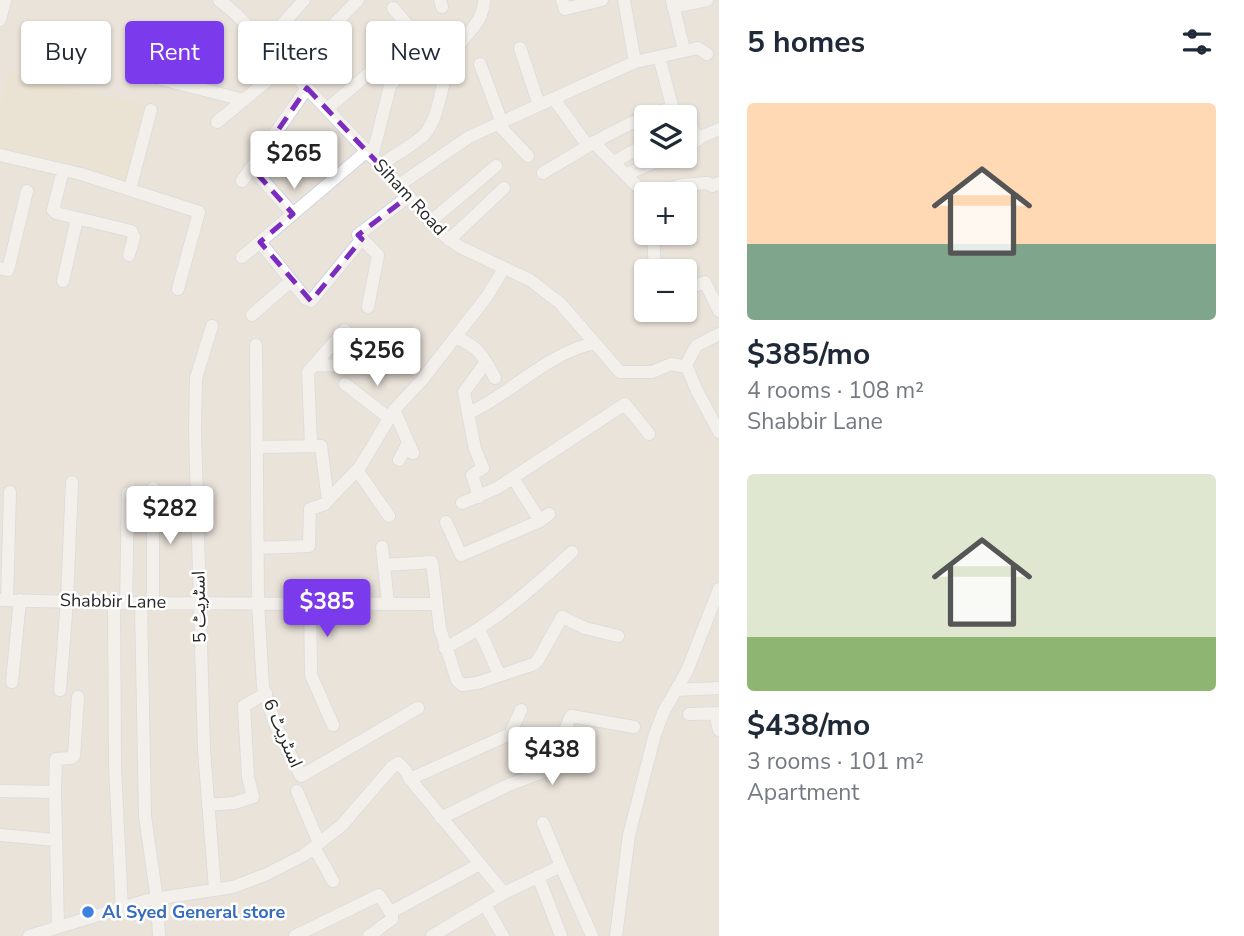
<!DOCTYPE html>
<meta charset="utf-8">
<style>
:root{--surface:#fff;--page:#f2f2f3;--text:#1f2937;--muted:#747a83;--accent:#7c3aed}
body{margin:0;font-family:"Nunito Sans","Noto Sans Arabic",sans-serif;background:var(--page);color:var(--text);height:100vh;display:flex;flex-direction:column;font-size:26px;white-space:nowrap}
*{box-sizing:border-box;margin:0}
p{font-size:23px;color:var(--muted)}
.icon{flex:none;width:38px;height:38px;fill:none;stroke:currentColor;stroke-width:2;stroke-linecap:round;stroke-linejoin:round}
.map{position:relative;flex:1;overflow:hidden}
.details{display:flex;flex-direction:column;background:var(--surface);width:525px}
.details>*{flex:none}
.top-card{position:absolute;left:21px;top:21px;width:592px;height:63px;display:flex;gap:14px}
.fabs{position:absolute;left:634px;top:105px;display:grid;gap:14px}
.fabs a{display:grid;place-items:center;width:63px;height:63px;border-radius:7px;background:var(--surface);box-shadow:0 2px 5px #0004;font-size:35px}
.price{position:absolute;translate:-50% -60px;padding:0 16px;border-radius:7px;background:#fff;color:#222;font-size:23px;line-height:46px;filter:drop-shadow(0 2px 4px #0008)}
.price::after{content:'';position:absolute;left:50%;top:42px;width:21px;height:16px;margin-left:-10px;background:inherit;clip-path:polygon(0 0,100% 0,50% 100%)}
.price.on{background:var(--accent);color:#fff}
ul{padding:0;list-style:none}
li{display:grid;align-content:center;gap:14px;height:371px;padding:0 28px}
li span{display:grid;place-items:center;height:217px;border-radius:7px;color:#555}
li>.icon{margin-inline-start:auto}
span .icon{width:126px;height:126px;fill:#fffc;stroke-width:1}
li b{font-size:30px}
h2{display:flex;justify-content:space-between;align-items:center;height:84px;padding:0 28px;font-size:30px}
.pill{padding:0 24px;border-radius:7px;background:var(--surface);box-shadow:0 2px 5px #0004;font-size:24px;line-height:63px}
.pill.on{background:var(--accent);color:#fff}
main{display:flex;flex:1;min-height:0}
.map>svg:first-child{display:block}
</style>
<main>
<div class="map">
<svg width="719" height="936" viewBox="0 0 719 936">
<rect width="100%" height="100%" fill="#eae3da"/>
<path fill="#ebe0ca" d="M9,72L154,107L133,183L65,163L0,148V107Z"/>
<g fill="none" stroke-linecap="round" stroke-linejoin="round">
<g stroke="#d0d3e0" stroke-width="14">
<path id="minor" d="M219,0L236,14L307,88L399,185L441,233L460,247L530,280L560,303L620,372H652L671,364L687,367L696,389L719,432
M440,0L442,7
M562,0L565,9L602,0
M624,0L635,62
M672,0L684,50
M673,7L707,0
M0,20L5,0
M264,45L304,0
M520,48L539,105
M659,57L675,117
M480,64L502,123
M289,70L358,0
M153,77L244,100
M554,99L588,146
M327,109L415,34L393,8
M684,119L690,124L698,140
M217,122L285,66
M498,124L528,156
M593,142L646,195
M684,149L701,137L719,129
M0,155L81,174L199,212L178,289
M372,157L390,86L406,66
M614,162L646,144
M381,165C391,157 418,142 425,134C441,115 441,78 452,56C461,37 484,24 484,0
M252,168L293,214
M63,170L53,210L56,213L131,231L134,237L129,255
M543,173C585,148 624,122 671,108
M627,174L669,156
M242,181L307,88
M399,185L469,137L539,105L635,62L698,48L707,54
M130,189L151,110
M647,194L682,185L708,183L712,186L719,183
M430,222L496,166
M653,233L655,271
M362,239L378,255L368,307
M449,240L504,188
M260,242L306,299L311,301L362,239L358,235L409,196
M242,257L367,151
M0,268L8,270L27,191
M63,281L77,219
M684,290L705,282L719,311
M252,315L291,281
M212,326L196,378L195,430L204,750L215,889
M456,337C481,349 482,355 495,378
M256,345L258,603L263,687L275,724L301,776L418,708
M314,365L366,366L370,340
M685,367L696,346L719,334
M345,384L389,418
M394,410L413,453
M469,413C512,393 547,353 595,343
M311,445L308,372L345,330
M258,447L321,446L328,500L360,467L394,410L422,380L488,295L504,268
M399,460L408,443
M357,470L389,516
M513,478L540,521
M479,497L472,475L483,468L475,449L464,392L486,362
M462,503L497,488L625,404L649,434
M446,522L461,555L540,521L549,514
M382,547L388,603
M258,548L309,546L310,509L325,504L328,500
M384,565L432,562L440,629L457,680L462,685L477,683L534,664L538,660L562,617L585,628L618,636
M0,600L114,603L437,604
M7,600L10,492
M114,603L115,767L122,909
M126,603L128,493
M141,603L145,816L157,900L159,936
M153,603V488
M310,603L311,675L333,725
M479,629L499,674
M445,648C493,624 533,588 572,552
M12,682L20,600
M60,690L67,600L72,482
M676,690L719,688
M715,713L719,730
M689,714L719,713
M410,779L510,734L521,710
M0,791L55,792L58,927
M297,791L319,843
M55,792L56,759L71,758L74,756L78,697
M208,805L234,803L253,797L248,777L244,706L266,693
M441,818L506,786L548,770L571,716L634,727
M543,823L561,866
M0,835L55,840
M314,847L333,881
M538,876L561,936
M485,905L503,936
M391,912L480,864
M29,936L148,900L233,887L267,874L304,855L342,825L392,767L398,763L405,770L410,779L504,893
M295,936L379,895L392,915V919L369,936
M432,936L504,893L561,866L592,936
M616,936L629,835L655,734L664,711L687,671L719,589"/>
</g>
<use href="#minor" stroke="#fff" stroke-width="12"/>
</g>
<path d="M0 0H719V936H0ZM307,88L409,196L358,235L362,239L311,301L260,242L293,214L252,168Z" fill="#eae3da" fill-opacity=".55" fill-rule="evenodd"/>
<path fill="none" stroke="#7b2cbf" stroke-width="5" stroke-dasharray="14 9" stroke-linejoin="round" d="M307,88L409,196L358,235L362,239L311,301L260,242L293,214L252,168Z"/>
<circle fill="#3f7fe0" stroke="#fff" stroke-width="2.5" cx="88" cy="912" r="7"/>
<g text-anchor="middle" stroke-width="5" stroke-linejoin="round" paint-order="stroke">
<g font-size="18" fill="#282828" stroke="#fff">
<text transform="translate(410 197) rotate(47)" y="6">Siham Road</text>
<text transform="translate(113 601) rotate(1)" y="6">Shabbir Lane</text>
<text transform="translate(199 607) rotate(-91)" y="6">اسٹریٹ 5</text>
<text transform="translate(283 733) rotate(67)" y="6">اسٹریٹ 6</text>
</g>
<g font-size="18" font-weight="bold" fill="#366cbe" stroke="#fff" text-anchor="start">
<text x="102" y="918">Al Syed General store</text>
</g>
</g>
</svg>
<div class="fabs">
<a><svg class="icon" aria-label="layers" viewBox="0 0 24 24"><path d="M12 4l9 5-9 5-9-5zM3 14l9 5 9-5"/></svg></a>
<a>+</a>
<a>−</a>
</div>
<b class="price" style="left:294px;top:191px">$265</b>
<b class="price" style="left:377px;top:388px">$256</b>
<b class="price" style="left:170px;top:546px">$282</b>
<b class="price on" style="left:327px;top:639px">$385</b>
<b class="price" style="left:552px;top:787px">$438</b>
<div class="top-card">
<a class="pill">Buy</a>
<a class="pill on">Rent</a>
<a class="pill">Filters</a>
<a class="pill">New</a>
</div>
</div>
<section class="details">
<h2>5 homes<svg class="icon" aria-label="filters" viewBox="0 0 24 24"><path d="M4 7h16M4 17h16"/><circle cx="9" cy="7" r="2"/><circle cx="15" cy="17" r="2"/></svg></h2>
<ul>
<li><span style="background:linear-gradient(#ffd9b3 65%,#7fa58c 0)"><svg class="icon" aria-label="home" viewBox="0 0 24 24"><path d="M3 11l9-7 9 7M6 9v11h12V9"/></svg></span><div><b>$385/mo</b><p>4 rooms · 108 m²</p><p>Shabbir Lane</p></div></li>
<li><span style="background:linear-gradient(#dfe7d0 75%,#8fb573 0)"><svg class="icon" aria-label="home" viewBox="0 0 24 24"><path d="M3 11l9-7 9 7M6 9v11h12V9"/></svg></span><div><b>$438/mo</b><p>3 rooms · 101 m²</p><p>Apartment</p></div></li>
</ul>
</section>
</main>
